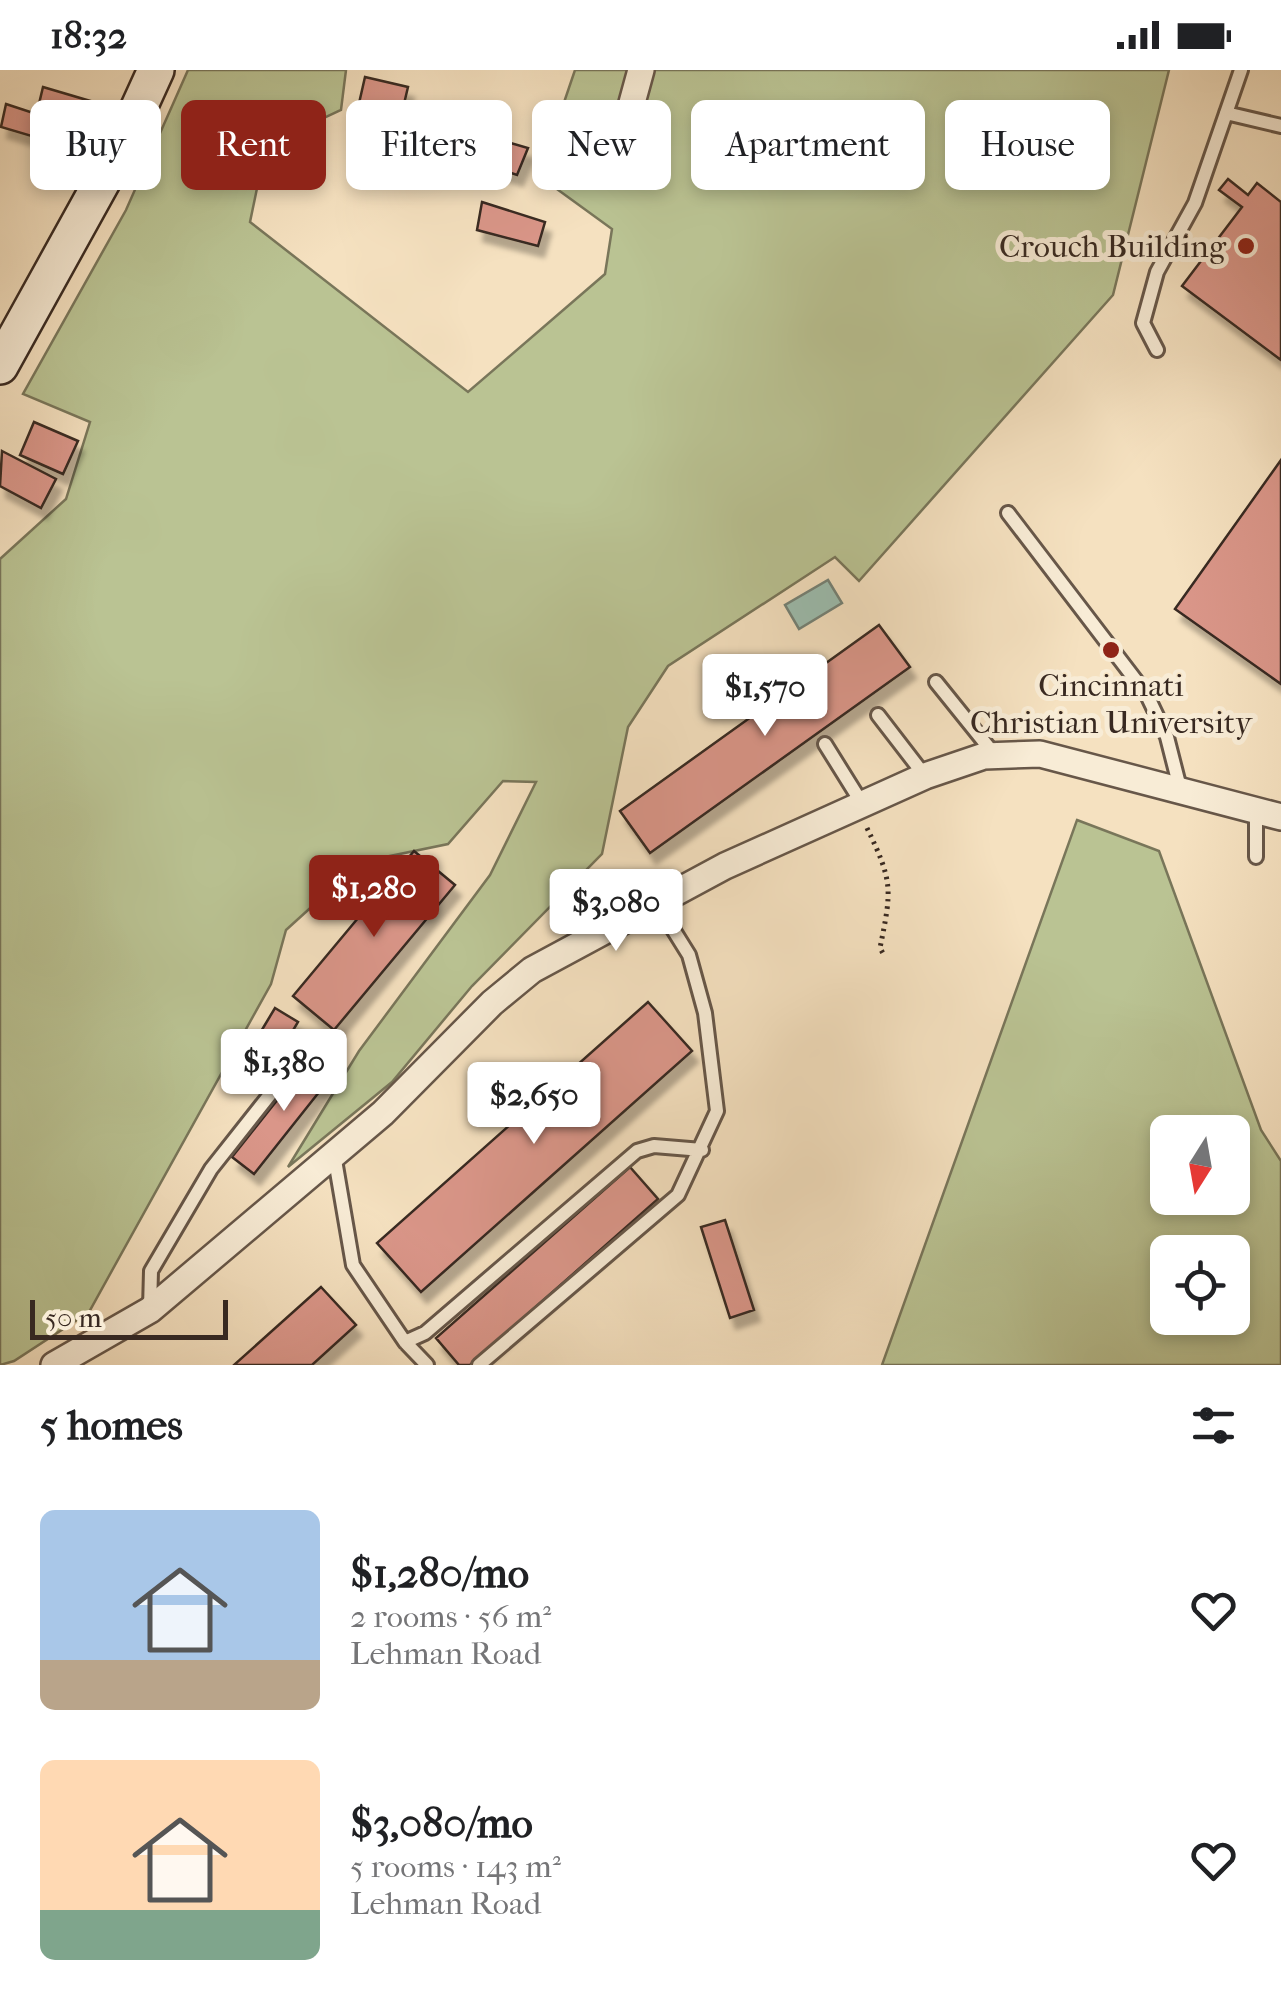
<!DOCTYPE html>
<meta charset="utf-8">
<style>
:root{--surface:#fff;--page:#f2f2f2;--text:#202124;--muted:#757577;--accent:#8f2418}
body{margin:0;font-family:"IM FELL French Canon",serif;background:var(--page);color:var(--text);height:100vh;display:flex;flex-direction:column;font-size:38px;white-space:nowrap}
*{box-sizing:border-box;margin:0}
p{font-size:32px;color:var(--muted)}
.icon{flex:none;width:55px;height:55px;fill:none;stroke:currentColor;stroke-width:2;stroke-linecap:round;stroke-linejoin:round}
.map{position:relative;height:1295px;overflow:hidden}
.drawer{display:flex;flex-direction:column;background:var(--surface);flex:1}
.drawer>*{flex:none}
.banner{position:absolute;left:30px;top:30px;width:1222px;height:90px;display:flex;gap:20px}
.needle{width:65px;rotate:191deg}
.buttons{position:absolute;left:1150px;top:1045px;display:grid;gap:20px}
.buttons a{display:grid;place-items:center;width:100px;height:100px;border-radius:15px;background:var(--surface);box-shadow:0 5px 15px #0003;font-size:50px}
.scale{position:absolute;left:30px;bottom:25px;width:198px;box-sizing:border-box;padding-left:10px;border:5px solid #382921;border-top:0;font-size:28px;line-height:35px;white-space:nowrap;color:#382921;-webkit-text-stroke:8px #f8ecd6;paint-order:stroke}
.price{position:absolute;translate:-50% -85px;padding:0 22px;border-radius:10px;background:#fff;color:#222;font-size:32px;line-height:65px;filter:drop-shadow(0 2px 5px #0008)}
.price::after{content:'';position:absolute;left:50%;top:60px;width:30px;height:22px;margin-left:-15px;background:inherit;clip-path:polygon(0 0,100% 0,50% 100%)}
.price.selected{background:var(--accent);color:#fff}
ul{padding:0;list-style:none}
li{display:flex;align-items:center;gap:30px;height:250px;padding:0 40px}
li span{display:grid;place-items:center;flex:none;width:280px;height:200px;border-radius:15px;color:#555}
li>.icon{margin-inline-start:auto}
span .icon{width:120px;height:120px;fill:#fffc;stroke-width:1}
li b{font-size:42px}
h2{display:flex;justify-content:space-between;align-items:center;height:120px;padding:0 40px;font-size:42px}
.chip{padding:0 35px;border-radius:15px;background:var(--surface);box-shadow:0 5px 15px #0003;font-size:35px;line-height:90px}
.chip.selected{background:var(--accent);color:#fff}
.status{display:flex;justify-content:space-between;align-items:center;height:70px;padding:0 50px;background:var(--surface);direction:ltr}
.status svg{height:28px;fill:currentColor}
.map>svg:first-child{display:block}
</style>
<div class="status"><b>18:32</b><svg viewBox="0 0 49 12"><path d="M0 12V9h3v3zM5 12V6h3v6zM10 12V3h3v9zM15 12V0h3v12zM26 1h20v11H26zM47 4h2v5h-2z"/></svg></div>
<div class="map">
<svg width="1281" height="1295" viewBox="0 0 1281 1295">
<defs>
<filter id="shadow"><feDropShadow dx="6" dy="11" stdDeviation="2.5" flood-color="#0004"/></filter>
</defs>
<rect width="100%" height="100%" fill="#f5e1c0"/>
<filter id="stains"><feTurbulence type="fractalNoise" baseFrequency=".002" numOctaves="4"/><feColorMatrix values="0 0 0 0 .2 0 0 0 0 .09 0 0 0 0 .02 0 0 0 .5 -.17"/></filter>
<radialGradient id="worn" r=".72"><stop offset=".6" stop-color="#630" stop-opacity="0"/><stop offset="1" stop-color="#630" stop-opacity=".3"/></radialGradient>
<path fill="#bac393" stroke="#79765a" stroke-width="2.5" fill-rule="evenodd" d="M188,0H346L341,40L266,75L250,152L468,322L605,204L612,159L539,106L575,0H1169L1113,225L859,511L835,487L668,596L628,657L602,784L472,916L392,1012L288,1097L359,981L490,805L536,712L503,711L448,774L361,792L286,860L271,914L89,1242L14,1291L0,1295V489L66,429L90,352L23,324L126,140Z
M1077,750L1159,781L1261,1060L1281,1091V1295H882ZM1168,1062H1232V1128H1168ZM1168,1182H1232V1248H1168Z"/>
<path fill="#9cbeb0" stroke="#748277" stroke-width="2.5" d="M828,510L842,533L799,559L785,535Z"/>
<path fill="#da9689" stroke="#382921" stroke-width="2.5" filter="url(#shadow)" d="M365,7L408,17L394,76L352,64Z
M43,17L97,33L93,54L38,38Z
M6,34L76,57L72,78L1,57Z
M466,60L528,78L517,105L458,85Z
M1228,109L1248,125L1257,113L1281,132V290L1182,216L1242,137L1219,120Z
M482,132L545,152L538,176L477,160Z
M34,352L78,371L63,404L20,385Z
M2,381L56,409L41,438L0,416Z
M1281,390V614L1175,539Z
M879,555L910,597L650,783L620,741Z
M414,781L455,815L334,960L293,926Z
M648,932L692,981L421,1222L377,1173Z
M275,938L298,952L266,1006L242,993Z
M313,985L335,1002L254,1104L232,1087Z
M630,1097L658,1129L470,1295H459L436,1268Z
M725,1150L754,1240L730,1248L701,1157Z
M321,1217L356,1255L312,1295H234Z"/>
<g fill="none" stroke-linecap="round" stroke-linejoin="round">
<g stroke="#675749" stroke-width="18">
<path id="lane" d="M1226,43L1281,56
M1157,280L1143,253L1157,202L1195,133L1241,0
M1008,443L1147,625L1167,667L1180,718
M936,612L994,684
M878,645L925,706
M825,674L863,735
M1256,739V787
M334,1084L353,1195L405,1272L427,1295
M150,1238L151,1201L211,1099L283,1008
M405,1272L425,1263L637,1081L654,1076L702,1080
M479,1295L678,1125L717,1041L705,943L689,885L656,832"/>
</g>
<g stroke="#675749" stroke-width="30">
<path id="street" d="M627,51L641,0
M54,1295L150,1240L383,1043L492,933L532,900L725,796L925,706L984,686L1040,684L1281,747"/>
</g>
<g stroke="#382921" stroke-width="40">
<path id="secondary" d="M0,296L120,79L156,0"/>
</g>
<path stroke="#382921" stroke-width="5" stroke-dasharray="2.5 5" stroke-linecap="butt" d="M867,758C893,812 892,819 880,878L885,887"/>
<use href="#lane" stroke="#f8ecd6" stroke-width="12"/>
<use href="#street" stroke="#f8ecd6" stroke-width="25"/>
<use href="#secondary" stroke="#f8ecd6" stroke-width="35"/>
</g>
<g fill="#8f2418" stroke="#f8ecd6" stroke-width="4">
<circle cx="1246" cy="176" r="10"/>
<circle cx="1111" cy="580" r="10"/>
</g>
<g text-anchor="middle" stroke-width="10" stroke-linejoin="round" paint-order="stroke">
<g font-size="32" fill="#382921" stroke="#f8ecd6" text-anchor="end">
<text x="1226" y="187">Crouch Building</text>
<text x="1111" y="626" text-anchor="middle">Cincinnati<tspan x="1111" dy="37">Christian University</tspan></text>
</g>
</g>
<rect width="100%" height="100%" filter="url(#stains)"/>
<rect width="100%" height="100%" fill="url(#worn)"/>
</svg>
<div class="buttons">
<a><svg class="needle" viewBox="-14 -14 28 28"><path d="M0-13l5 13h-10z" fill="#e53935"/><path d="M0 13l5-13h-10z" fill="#757577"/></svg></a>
<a><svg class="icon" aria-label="locate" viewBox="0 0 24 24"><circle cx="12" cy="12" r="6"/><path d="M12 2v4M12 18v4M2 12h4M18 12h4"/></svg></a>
</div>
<div class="scale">50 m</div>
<b class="price" style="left:765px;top:669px">$1,570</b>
<b class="price selected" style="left:374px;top:870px">$1,280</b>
<b class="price" style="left:616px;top:884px">$3,080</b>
<b class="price" style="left:284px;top:1044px">$1,380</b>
<b class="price" style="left:534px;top:1077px">$2,650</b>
<div class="banner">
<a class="chip">Buy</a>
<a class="chip selected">Rent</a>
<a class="chip">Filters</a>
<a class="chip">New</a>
<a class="chip">Apartment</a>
<a class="chip">House</a>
</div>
</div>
<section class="drawer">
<h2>5 homes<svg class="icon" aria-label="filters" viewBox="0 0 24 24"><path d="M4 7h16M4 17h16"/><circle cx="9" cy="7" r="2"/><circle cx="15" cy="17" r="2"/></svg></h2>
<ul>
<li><span style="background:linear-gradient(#a9c7e8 75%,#b9a48a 0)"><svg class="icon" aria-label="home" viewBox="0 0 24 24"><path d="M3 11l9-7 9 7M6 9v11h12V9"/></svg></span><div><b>$1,280/mo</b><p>2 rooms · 56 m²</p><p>Lehman Road</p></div><svg class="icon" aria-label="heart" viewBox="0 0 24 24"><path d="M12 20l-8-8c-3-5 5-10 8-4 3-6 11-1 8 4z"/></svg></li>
<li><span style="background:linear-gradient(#ffd9b3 75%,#7fa58c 0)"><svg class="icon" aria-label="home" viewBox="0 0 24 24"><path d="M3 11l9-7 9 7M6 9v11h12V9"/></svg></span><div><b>$3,080/mo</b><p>5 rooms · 143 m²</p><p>Lehman Road</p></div><svg class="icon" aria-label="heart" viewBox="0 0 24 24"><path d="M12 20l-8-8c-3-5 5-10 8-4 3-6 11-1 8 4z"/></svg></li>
</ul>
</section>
